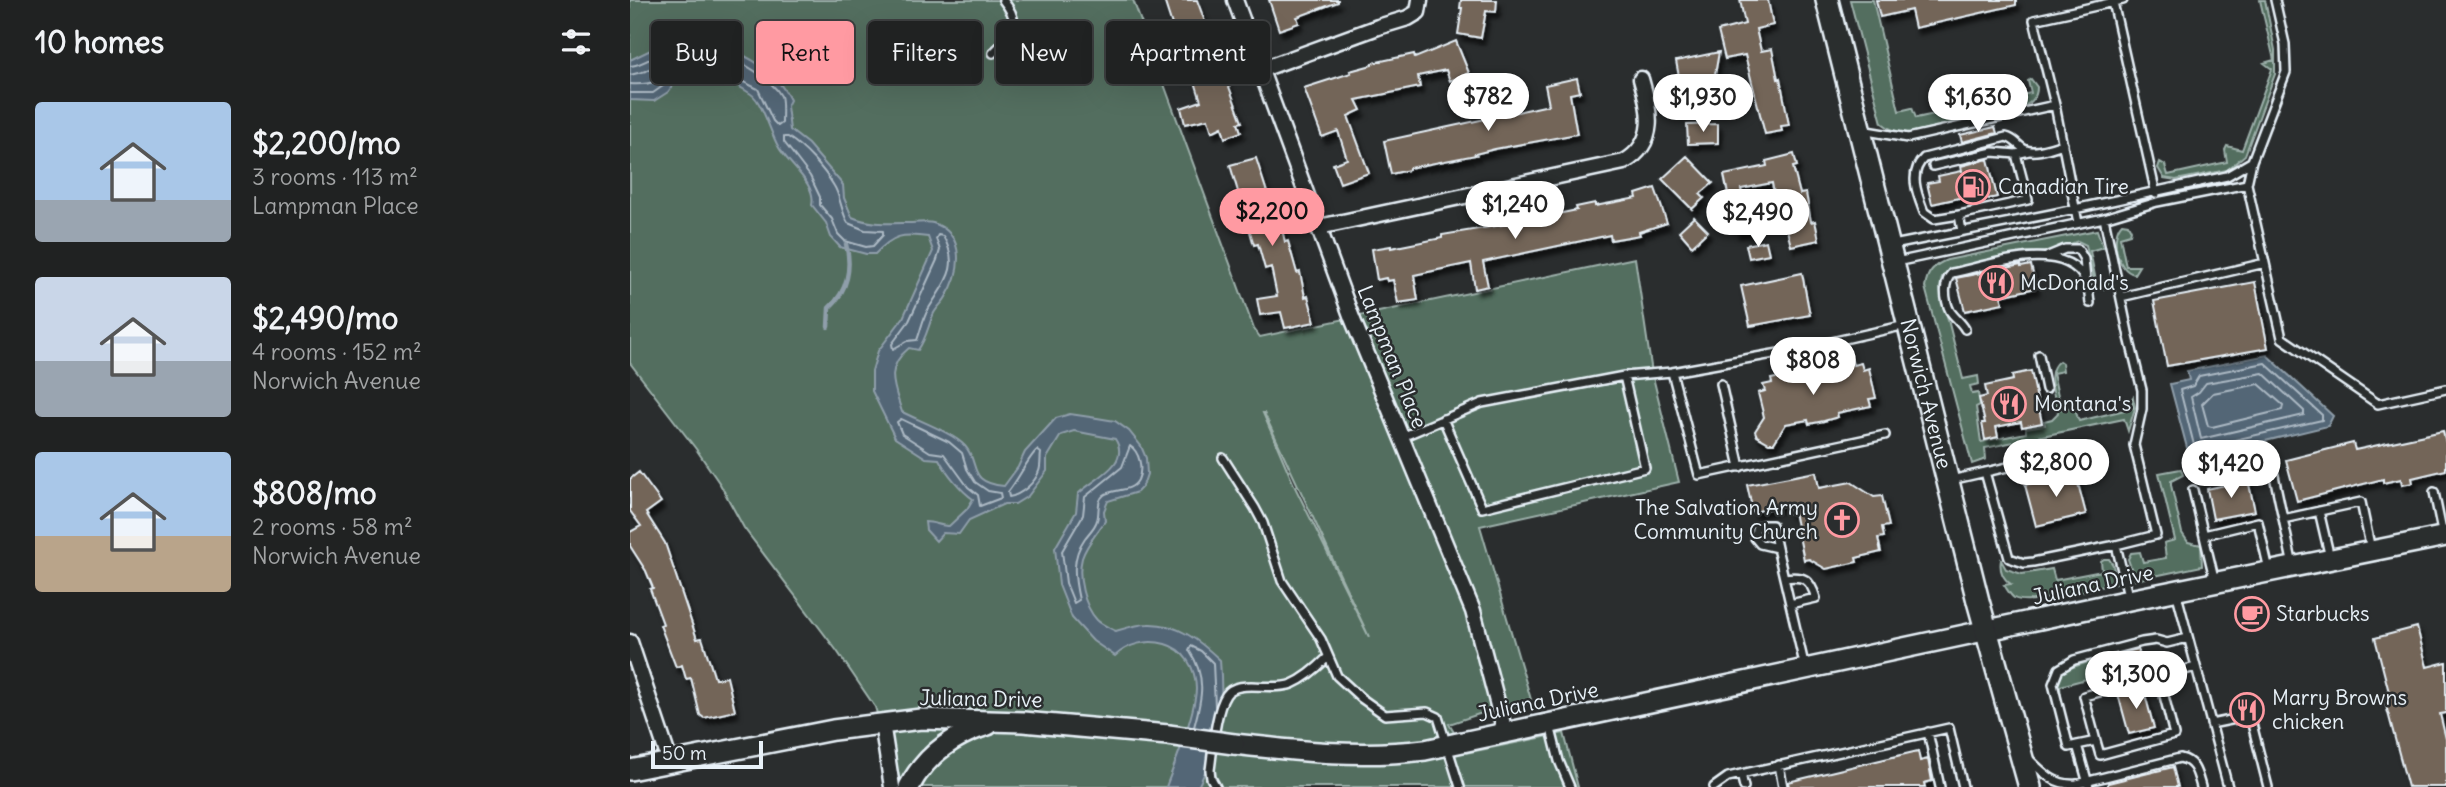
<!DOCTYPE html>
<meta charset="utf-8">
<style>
:root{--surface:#202222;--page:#282a2a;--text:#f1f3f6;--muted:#a2a4a5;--line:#3d3f40;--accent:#ff9aa2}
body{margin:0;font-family:Delius,sans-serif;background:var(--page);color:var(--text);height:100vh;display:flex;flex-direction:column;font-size:26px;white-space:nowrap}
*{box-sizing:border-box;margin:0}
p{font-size:23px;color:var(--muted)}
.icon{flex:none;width:38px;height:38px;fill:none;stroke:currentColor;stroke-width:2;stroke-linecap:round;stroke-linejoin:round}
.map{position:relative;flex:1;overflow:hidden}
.side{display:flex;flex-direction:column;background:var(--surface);width:630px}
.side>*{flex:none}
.banner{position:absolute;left:21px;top:21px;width:665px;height:63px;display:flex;gap:14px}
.scale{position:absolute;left:21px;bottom:18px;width:112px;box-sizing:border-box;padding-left:7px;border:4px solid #e8f1f8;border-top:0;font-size:19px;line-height:24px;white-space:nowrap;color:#e8f1f8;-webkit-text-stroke:5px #2a2d2e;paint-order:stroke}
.price{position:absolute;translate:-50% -60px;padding:0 16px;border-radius:24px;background:#fff;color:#222;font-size:23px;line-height:46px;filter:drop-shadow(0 2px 4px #0008)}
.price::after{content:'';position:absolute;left:50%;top:42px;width:21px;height:16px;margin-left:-10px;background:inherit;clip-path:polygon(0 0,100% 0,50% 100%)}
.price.active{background:var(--accent);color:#111}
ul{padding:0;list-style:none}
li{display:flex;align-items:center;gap:21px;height:175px;padding:0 35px}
li span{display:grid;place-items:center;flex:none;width:196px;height:140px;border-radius:7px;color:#555}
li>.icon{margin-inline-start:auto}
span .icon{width:84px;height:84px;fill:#fffc;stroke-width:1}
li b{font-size:30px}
h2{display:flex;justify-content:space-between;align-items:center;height:84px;padding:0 35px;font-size:30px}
.chip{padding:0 24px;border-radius:7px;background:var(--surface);box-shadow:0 7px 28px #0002,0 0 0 2px var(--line);font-size:24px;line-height:63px}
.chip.active{background:var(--accent);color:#111}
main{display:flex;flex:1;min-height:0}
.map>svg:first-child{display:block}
</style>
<main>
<section class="side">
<h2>10 homes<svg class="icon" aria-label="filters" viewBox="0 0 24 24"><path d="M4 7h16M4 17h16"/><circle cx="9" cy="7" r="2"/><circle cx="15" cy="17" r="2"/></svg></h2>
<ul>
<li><span style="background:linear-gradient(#a9c7e8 70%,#9aa5b1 0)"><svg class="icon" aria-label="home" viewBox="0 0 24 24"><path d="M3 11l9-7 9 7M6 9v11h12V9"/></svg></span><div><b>$2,200/mo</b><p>3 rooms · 113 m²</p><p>Lampman Place</p></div></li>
<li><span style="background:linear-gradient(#c9d6e8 60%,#9aa5b1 0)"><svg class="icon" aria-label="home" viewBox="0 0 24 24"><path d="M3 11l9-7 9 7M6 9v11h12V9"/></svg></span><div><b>$2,490/mo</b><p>4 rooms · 152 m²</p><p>Norwich Avenue</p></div></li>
<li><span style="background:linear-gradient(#a9c7e8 60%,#b9a48a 0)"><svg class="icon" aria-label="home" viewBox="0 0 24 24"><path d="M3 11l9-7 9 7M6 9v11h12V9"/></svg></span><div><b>$808/mo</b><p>2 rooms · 58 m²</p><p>Norwich Avenue</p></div></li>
</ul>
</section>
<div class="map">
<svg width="1816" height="787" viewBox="0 0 1816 787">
<defs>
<filter id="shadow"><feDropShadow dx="3.5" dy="6" stdDeviation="2" flood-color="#0009"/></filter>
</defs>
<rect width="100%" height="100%" fill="#2a2d2e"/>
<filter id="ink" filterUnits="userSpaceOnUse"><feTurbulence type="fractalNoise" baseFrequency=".0143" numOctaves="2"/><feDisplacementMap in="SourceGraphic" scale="14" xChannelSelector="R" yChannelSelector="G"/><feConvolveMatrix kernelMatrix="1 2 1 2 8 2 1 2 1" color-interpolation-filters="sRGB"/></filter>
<g filter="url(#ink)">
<path fill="#526e5e" stroke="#9db0ab" stroke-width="2" fill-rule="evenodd" d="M0,0H503L624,329L630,337L1005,258L1022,373L1049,482L850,526L902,703L849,714L819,724L836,753L934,733L948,787H275L263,767L245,707L207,651L114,528L90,484L66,449L0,363ZM633,413H634L739,637L664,485Z
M1220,0H1243L1269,111L1282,108L1286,118L1401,93L1398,81L1401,79L1407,87C1407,97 1402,103 1393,106L1280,133C1269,133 1260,130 1252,123Z
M1630,0H1635L1645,50V74L1615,155L1597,170L1546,180L1534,178L1528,168L1530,162L1535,165L1538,175L1597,162L1595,150L1597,146L1612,150L1642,69L1634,63L1644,60Z
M1492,223L1498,224L1501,230L1500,234L1490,237L1496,266H1509L1504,274C1486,270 1480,235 1492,223Z
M1467,230L1473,247L1460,251L1466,281L1477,280L1480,281L1474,289H1466L1456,245L1448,241L1419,252H1397L1323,268L1312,277L1310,288L1333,379L1348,376L1349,384L1340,386L1342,394L1348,393L1350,405L1346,407L1351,442L1396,433V428L1415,425L1414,421L1422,419L1428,413C1425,397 1414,371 1429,361L1432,363L1433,371L1423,373L1431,409L1444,407L1449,421L1503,408L1501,400L1503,397L1505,408L1498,431L1494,419L1355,448L1356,459L1342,464L1295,287C1297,272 1304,265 1317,260Z
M1551,469L1553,475L1541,481V485L1552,533L1558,542L1571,545L1572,566L1505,580L1498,559L1501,553L1510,552L1513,562L1536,558L1534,543L1545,540L1529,473Z
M1474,559H1479L1483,565L1486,583C1467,587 1398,607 1384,598C1380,595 1377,589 1374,585L1381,584C1373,579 1369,570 1371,560L1376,569L1392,574L1422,569L1425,580L1472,571L1471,561Z
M1470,658L1472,669L1459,673L1460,678L1430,686L1431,698L1427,682L1434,670Z"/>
<path fill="#536676" stroke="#8f9eaa" stroke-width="2" d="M54,41C94,41 142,62 160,100L157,106L160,130L178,144L213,185L214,198L222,217C241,225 261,223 282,223C288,223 297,221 303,223C337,234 331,273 316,297C313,303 306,308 303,315C298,327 296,339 288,350L279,348C254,368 264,386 272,412C290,421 323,433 335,446C351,464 336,482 374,486L388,467L395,452L426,418L440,414L467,418L485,421L499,431L511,446L516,458L517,474L513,486L507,492L478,501L474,511L475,521C467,533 456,545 452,558C447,577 454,606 467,620C472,625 480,628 486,631C496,628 508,624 518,624C548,623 570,641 590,660C594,708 591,743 568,787H536C545,763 565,714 566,689C566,668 554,649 535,644C517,639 498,644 485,656L463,641L442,618L429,585L425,548L446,512L448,494C463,479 502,464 485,439L444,431L431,435L417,458V471L398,496L385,504H374L339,520L329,534L313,533L306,541L296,530L295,522C304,522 310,526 319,526L337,509L343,499C331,491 316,472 309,459L296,458L265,438L242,391V371L248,351L273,318L303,251L298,237C272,233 263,235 245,254H236L210,247L201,237L196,223L182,205C187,183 157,164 148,146C141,134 132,101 121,94C101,80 79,73 55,71L38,92L24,101L0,100V60L35,43Z
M1637,355L1703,416L1698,426L1560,459L1540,384L1559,380L1557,371Z"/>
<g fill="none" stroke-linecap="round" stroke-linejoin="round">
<path stroke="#acb9c4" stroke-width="2" d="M0,66C15,65 26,53 40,50C50,48 63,47 73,48C95,51 140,76 151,96C153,102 152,115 152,123L148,126L143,121L128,89L81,66L53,65L33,86L23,93H0
M0,75L16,71L35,61L40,63C30,84 20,85 0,84
M154,137H158C175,148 194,169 204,186C210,195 211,211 218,223L235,230L253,231V235L243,246L236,247L215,241L208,234L202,219L190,205V197L180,176L154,142Z
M308,235L313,236C331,267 315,282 299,308C293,317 291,330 287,340L277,341L263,349L262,344L279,321L307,260L310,250L306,239Z
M1635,363L1692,415V420L1565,449L1550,390L1563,386L1569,376Z
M1633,373L1674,411V415L1571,439L1561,397L1569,392L1576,383Z
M1629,384L1653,405L1652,410L1582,427L1578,426L1572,404L1583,393Z
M271,419L319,442L332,453L337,469L345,482L358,491L370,493L371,498L350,506L348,495L338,487L314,454L300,452L272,434L267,422Z
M500,446C510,452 513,469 508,480C501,493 484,488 474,495C466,501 470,512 467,520C466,526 459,533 455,538C441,558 444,577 449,600L444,603L436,583L432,551L453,515L455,497L492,467Z
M407,450L411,453C410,459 411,466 409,471C405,483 391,495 379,497L378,492C388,480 398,458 407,450Z
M564,727C572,698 577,677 559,650L561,646L571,651L583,663L585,706"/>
<path stroke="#8f9eaa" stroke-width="4.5" d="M198,327L199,308C218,291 222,267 216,244"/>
</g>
<path fill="#736559" stroke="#e8f1f8" stroke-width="2" filter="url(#shadow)" d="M534,0H567L612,122L608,123L611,132L595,138L592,127L582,132L578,119L555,124L551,108L571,101L562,72L552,76L547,60L556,57L548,34H545Z
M639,0H708V2L667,17L669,23L649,30Z
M831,0H867L866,12L856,11L851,38L828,34L832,8H830Z
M1110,0H1138L1143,25L1126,29L1131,51L1142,49L1148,79L1150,78L1159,125L1151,126L1152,131L1135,134L1115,55L1095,59L1088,31L1115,24Z
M1246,0H1386V5L1285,28L1281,10L1250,17Z
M826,41L839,73L820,81L816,70L788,76L790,87L726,100L731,110L718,116L739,173L710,183L703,164L717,159L708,131L692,137L674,88L721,73L720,71L742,65V63L784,54L785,58Z
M1089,52L1083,86L1086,103L1055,109L1046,61Z
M947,78L950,92L940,94L947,134L865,149L845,154L846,155L779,168V170L761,174L754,141L919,105L915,85Z
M1088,124V143L1058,144L1057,125Z
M1365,127L1367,133L1332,142L1330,135Z
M1164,154L1167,166L1163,167L1170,194L1176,193L1181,222L1185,221L1189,240L1161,246L1153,214L1148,215L1142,183L1111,189L1119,230L1106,232L1094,175L1137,166L1136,161Z
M1057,156L1083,183L1070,194L1074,198L1062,209L1032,179Z
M626,158L644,214L648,213L655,242L658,241L667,273L670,272L675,297L678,296L685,322L655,328L651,312L630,315L627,299L647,296L641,267L635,269L628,244L624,245L600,165Z
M1358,159L1367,197L1339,203L1338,196L1302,204L1297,183L1309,181L1308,176L1332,171L1331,166Z
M1025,188L1037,223L1009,232L1010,235L981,240L980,235L853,262L858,286L845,289L841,263L784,275L788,300L768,303L763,280L757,281L756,278L747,280L742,249L761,246V248L812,238V235L879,224V221L897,217L898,220L947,210L946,207L965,203V206L1007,198L1006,194Z
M1064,217L1078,231L1062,246L1049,231Z
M1136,241L1139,254L1119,258L1116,245Z
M1391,265V267L1401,265L1406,288L1371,296L1373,303L1335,311L1326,278Z
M1172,273L1180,315L1120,326L1111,286Z
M1625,282L1638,348L1537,366L1524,301Z
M1222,361L1223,365L1231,363L1233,370L1239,368L1246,398L1239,399L1241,406L1207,413L1208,417L1194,421L1179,424L1178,420L1156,424L1144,443H1139L1127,436L1125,431L1134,417L1128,393L1135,391L1133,385L1142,383L1141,379L1169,373L1168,369L1195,363L1196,367Z
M1401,371L1412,423L1392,427L1391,422L1366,427L1368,437L1355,440L1352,423H1355L1349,398L1357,396L1355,386L1383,380L1382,375Z
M1813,431L1816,443V470L1782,478L1783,483L1772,485L1771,479L1753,483V479L1667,501L1656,460L1723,443L1725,450Z
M9,472L31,502L16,513L35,543L67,639L72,638L85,679L97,677L105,711L74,718L70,715L61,678L56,679L52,665L46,667L30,625L33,624L20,589L23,588L16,571L0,546V532L11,526L0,511V479Z
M1186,472L1189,488L1221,482L1244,497L1252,496L1259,526L1252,527L1254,537L1248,538L1251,552L1226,558L1227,562L1196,569L1179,559L1174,560L1164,512L1159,513L1157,505L1123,512L1117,485Z
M1445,472L1456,514L1406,526L1395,485Z
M1618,480L1625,511L1583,519L1577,489Z
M1787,627L1797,667L1816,662V713L1810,714L1816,739V787H1778L1754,698L1760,696L1745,638Z
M1508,649L1514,671L1509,673L1510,675L1480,681L1474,658Z
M1513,687L1524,728L1499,734L1488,694Z
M1288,751L1290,761L1298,759L1302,781L1294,783L1295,787H1159L1158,782Z
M1543,767L1548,787H1478V783Z"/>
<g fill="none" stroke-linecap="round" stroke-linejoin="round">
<g stroke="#e8f1f8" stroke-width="12">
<path id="service" d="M1645,0L1655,44L1656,72L1622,161L1617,184L1652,338L1748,404L1816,389
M1483,2L1526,194
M363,53C383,33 393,25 373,0
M1231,130L1278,138L1425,105
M1303,166L1363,152L1386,154
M1329,215L1398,200L1386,154L1399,151
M1474,218L1499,337L1512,390V409L1504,445L1526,535L1486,545L1499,600
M1448,223L1425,105L1404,20L1493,0
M1332,231L1329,215L1304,219L1294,212C1287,194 1278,173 1294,158L1376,137C1385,139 1387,145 1394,149C1404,155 1423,147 1433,144
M1263,245L1426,213L1597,176L1621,162
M1418,256L1435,249H1448L1454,259L1456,280
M1266,262L1474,218L1527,202L1617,184
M1491,297L1635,263
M1335,329C1331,322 1324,317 1320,311C1314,299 1313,282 1322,273C1357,266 1435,237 1456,281C1459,288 1459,297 1460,303
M1188,345L1276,325
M1409,355L1416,389
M1042,372L1069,475L1255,435
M1091,384L1110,467
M813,419L852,508L1015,468L994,376
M772,437L852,403L994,376L1042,372L1166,350
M593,458L625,508L633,523L652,581L691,639L707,676L731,698L755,715L797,712L808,717L830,787
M1642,466L1663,566
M1355,472L1379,558L1394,563L1403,562L1486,545
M1321,480L1460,448
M1563,490L1585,582
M1804,492L1813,536
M1689,511L1700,558
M1653,519L1731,502L1741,550
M1574,535L1628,522L1639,570
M1147,548L1142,525H1133L1126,528L1125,538L1130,544L1147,548L1175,668
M1154,578C1174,575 1180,579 1186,598L1160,604
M1546,591L1598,787
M1581,724L1620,716L1638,787
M920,725L929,761L940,787
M1298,732L1310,787
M1466,741L1470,755L1544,735L1529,676
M1447,745L1439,747L1423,684L1429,669L1444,660L1512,642L1526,640L1537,643L1558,638
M1400,760C1414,774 1426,786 1447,784L1550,758C1565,761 1567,773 1571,787
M1149,765L1153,787
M1111,774L1114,787
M586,787L581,778L580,770C583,750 585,712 596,695C607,678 641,692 662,684C676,678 687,668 697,658
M1084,787L1098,777L1111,774L1319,728L1333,787
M1459,787L1447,745L1466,741L1454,696L1566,667"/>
</g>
<g stroke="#e8f1f8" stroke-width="19">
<path id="minor" d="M605,0L722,318L843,611L875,732
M630,70L748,27L778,18L788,12L790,0
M689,227L994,162C1028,143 1020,109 1011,79
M0,642L40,762
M252,723L262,787"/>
</g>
<g stroke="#e8f1f8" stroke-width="24">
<path id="tertiary" d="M604,744C669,751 729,758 795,750L1499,600L1816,536
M0,770L203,730L291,719L393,722L538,735
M279,787C296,755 324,735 358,725"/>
</g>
<g stroke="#e8f1f8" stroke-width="26">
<g id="secondary">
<path id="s1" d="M1197,0L1348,601L1400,787"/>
</g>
</g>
<use href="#service" stroke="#2a2d2e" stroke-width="7"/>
<use href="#minor" stroke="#2a2d2e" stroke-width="14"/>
<use href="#tertiary" stroke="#2a2d2e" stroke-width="19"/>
<use href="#secondary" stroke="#2a2d2e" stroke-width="21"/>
<g stroke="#e8f1f8" stroke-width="24" stroke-linecap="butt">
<path id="tertiary-bridge" d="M538,735L604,744"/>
</g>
<use href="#tertiary-bridge" stroke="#2a2d2e" stroke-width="19"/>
</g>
</g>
<defs>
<g id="fuel-ring" transform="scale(1.75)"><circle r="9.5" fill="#2a2d2e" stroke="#ff9aa2" stroke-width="1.5"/><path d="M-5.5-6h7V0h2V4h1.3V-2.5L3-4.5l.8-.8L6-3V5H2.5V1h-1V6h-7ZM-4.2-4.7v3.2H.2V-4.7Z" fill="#ff9aa2"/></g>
<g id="restaurant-ring" transform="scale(1.75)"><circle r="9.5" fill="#2a2d2e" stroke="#ff9aa2" stroke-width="1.5"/><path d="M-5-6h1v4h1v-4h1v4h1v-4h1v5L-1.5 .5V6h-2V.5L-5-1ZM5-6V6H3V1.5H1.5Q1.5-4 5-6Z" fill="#ff9aa2"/></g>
<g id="church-ring" transform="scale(1.75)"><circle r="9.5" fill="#2a2d2e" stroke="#ff9aa2" stroke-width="1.5"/><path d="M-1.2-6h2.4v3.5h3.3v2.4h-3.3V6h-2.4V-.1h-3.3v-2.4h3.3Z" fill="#ff9aa2"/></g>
<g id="cafe-ring" transform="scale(1.75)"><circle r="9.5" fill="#2a2d2e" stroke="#ff9aa2" stroke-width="1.5"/><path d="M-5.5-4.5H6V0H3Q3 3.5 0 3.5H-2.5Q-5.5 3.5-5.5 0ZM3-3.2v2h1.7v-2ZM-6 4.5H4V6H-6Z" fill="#ff9aa2"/></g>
</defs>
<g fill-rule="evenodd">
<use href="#fuel-ring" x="1343" y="187"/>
<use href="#restaurant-ring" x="1366" y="283"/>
<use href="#restaurant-ring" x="1379" y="404"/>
<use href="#church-ring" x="1212" y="520"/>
<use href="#cafe-ring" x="1622" y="614"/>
<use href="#restaurant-ring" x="1617" y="710"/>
</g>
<g text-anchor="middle" stroke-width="5" stroke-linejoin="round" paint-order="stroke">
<g font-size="21" fill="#e8f1f8" stroke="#2a2d2e" text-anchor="start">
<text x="1368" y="194">Canadian Tire</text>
<text x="1390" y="290">McDonald's</text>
<text x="1404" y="411">Montana's</text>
<text x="1188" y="515" text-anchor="end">The Salvation Army<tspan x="1188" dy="24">Community Church</tspan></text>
<text x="1646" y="621">Starbucks</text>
<text x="1642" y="705">Marry Browns<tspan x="1642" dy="24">chicken</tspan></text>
</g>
<g font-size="21" fill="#e8f1f8" stroke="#2a2d2e">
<text transform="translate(762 357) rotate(68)" y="7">Lampman Place</text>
<text dy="7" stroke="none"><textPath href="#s1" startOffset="406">Norwich Avenue</textPath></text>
<text transform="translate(1463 585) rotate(-12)" y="7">Juliana Drive</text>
<text transform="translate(351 699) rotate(1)" y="7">Juliana Drive</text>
<text transform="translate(908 702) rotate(-12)" y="7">Juliana Drive</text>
</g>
</g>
</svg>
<div class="scale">50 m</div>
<b class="price" style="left:858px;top:133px">$782</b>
<b class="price" style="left:1073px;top:134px">$1,930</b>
<b class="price" style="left:1348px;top:134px">$1,630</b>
<b class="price" style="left:885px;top:241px">$1,240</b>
<b class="price active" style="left:642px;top:248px">$2,200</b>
<b class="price" style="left:1128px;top:249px">$2,490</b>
<b class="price" style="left:1183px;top:397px">$808</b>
<b class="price" style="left:1426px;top:499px">$2,800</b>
<b class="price" style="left:1601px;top:500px">$1,420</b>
<b class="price" style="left:1506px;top:711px">$1,300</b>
<div class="banner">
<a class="chip">Buy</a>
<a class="chip active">Rent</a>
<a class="chip">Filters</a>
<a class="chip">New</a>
<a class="chip">Apartment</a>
</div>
</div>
</main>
